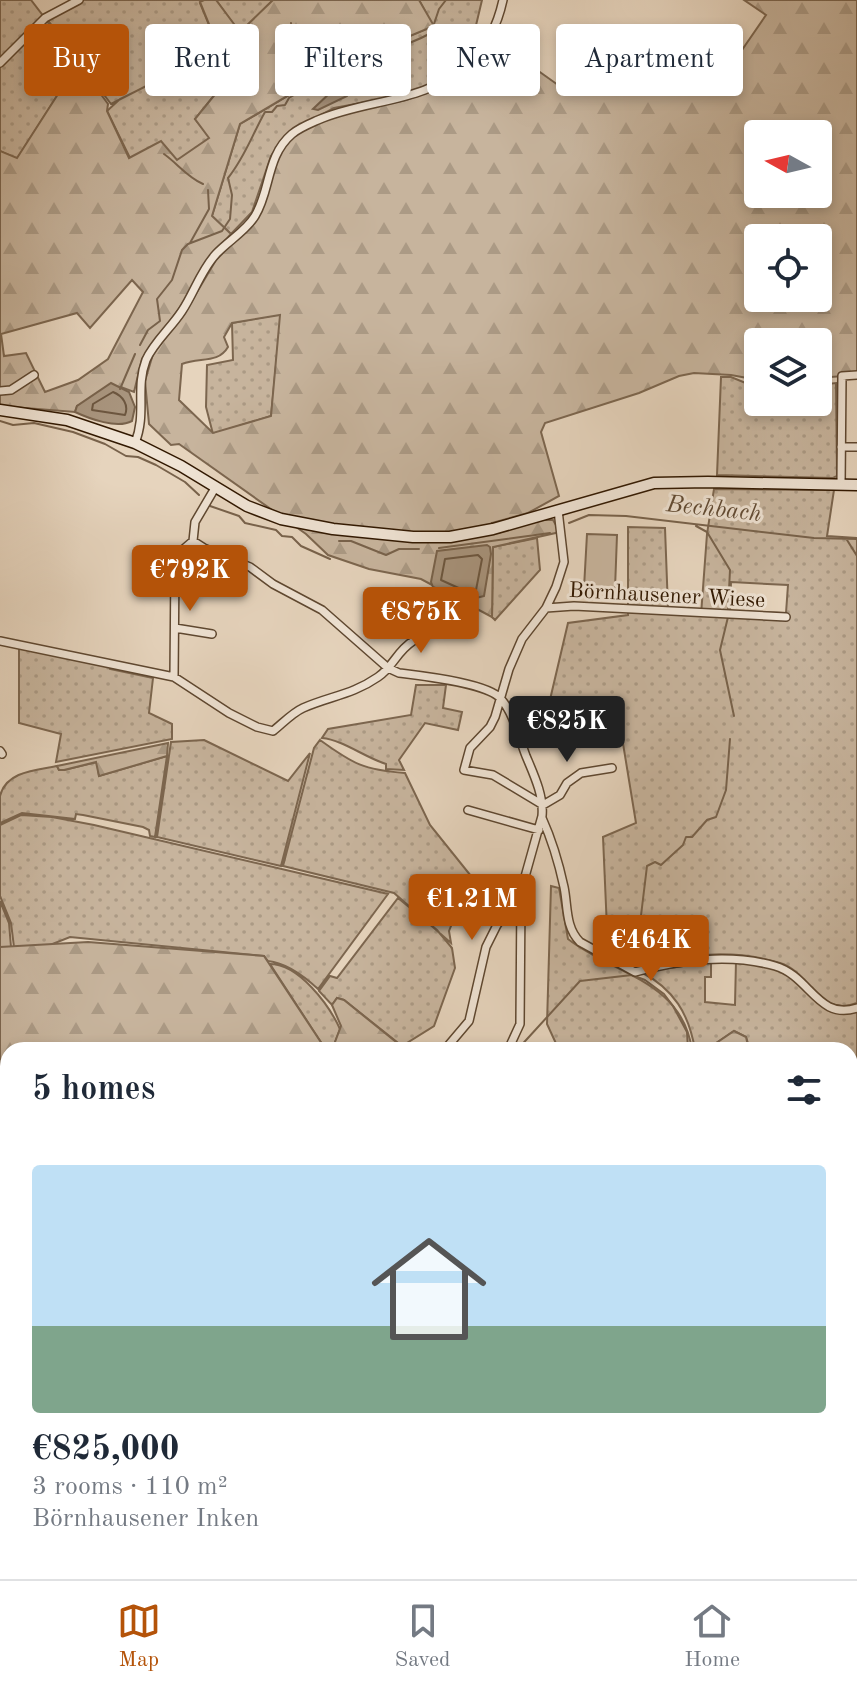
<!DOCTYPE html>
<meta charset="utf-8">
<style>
:root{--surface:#fff;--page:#f2f2f3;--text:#1f2937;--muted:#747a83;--line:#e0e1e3;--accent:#b45309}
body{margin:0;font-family:"Old Standard TT",serif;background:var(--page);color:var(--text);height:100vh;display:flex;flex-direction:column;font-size:30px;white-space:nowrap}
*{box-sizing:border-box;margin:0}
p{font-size:26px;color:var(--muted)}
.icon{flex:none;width:44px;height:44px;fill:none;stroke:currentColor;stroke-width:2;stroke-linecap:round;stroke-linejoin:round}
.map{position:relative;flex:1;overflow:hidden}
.sheet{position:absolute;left:0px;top:1042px;width:858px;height:538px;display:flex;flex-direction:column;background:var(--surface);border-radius:24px 24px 0 0;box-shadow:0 4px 12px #0003}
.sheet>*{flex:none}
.hud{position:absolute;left:24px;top:24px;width:810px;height:72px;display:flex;gap:16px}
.needle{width:52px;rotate:278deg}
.fabs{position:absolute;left:744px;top:120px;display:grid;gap:16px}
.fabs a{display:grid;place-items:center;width:88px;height:88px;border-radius:8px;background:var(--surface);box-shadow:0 4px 12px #0003;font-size:40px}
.price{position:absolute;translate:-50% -68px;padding:0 18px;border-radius:8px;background:var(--accent);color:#fff;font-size:26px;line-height:52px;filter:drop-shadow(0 2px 4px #0008)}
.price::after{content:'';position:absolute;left:50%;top:48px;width:24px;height:18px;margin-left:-12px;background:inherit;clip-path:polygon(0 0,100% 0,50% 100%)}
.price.active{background:#222;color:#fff}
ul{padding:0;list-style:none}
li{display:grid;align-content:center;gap:16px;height:424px;padding:0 32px}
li+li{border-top:2px solid var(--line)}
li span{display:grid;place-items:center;height:248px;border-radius:8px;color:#555}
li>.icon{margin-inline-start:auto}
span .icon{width:144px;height:144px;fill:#fffc;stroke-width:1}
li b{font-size:34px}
h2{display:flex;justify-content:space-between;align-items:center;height:96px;padding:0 32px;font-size:34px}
.chip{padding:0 28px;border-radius:8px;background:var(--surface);box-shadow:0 4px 12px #0003;font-size:28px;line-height:72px}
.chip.active{background:var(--accent);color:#fff}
.dock{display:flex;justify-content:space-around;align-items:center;height:112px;border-top:2px solid var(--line);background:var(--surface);font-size:22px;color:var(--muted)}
.dock a{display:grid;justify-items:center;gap:4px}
.dock .active{color:var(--accent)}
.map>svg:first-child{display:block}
</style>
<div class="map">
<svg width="857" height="1579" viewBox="0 0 857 1579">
<defs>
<pattern id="grass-dots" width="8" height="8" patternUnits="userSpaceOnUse" patternTransform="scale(2)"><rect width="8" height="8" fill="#c7b49d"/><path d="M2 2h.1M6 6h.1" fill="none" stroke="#ab9a85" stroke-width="1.8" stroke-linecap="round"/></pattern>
<pattern id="forest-firs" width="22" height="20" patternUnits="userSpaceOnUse" patternTransform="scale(2)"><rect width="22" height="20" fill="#c7b49d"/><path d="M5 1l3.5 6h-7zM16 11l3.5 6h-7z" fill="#ab9a85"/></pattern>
</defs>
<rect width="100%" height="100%" fill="#e6d4bd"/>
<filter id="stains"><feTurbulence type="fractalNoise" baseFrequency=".0025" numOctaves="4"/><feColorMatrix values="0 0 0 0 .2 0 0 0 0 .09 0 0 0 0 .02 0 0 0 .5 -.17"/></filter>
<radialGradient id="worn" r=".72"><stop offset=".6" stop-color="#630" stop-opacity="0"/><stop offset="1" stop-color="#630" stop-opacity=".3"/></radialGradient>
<path fill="url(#grass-dots)" stroke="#7c664f" stroke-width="2" fill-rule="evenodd" d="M0,0H31L44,17L0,61Z
M81,0H204L200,3L219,49L111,104L47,19Z
M216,0H273L240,33Z
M419,0H482L468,59L448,76L427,88L404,95L334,108L291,131L271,156L252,212L231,234L212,216L240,124L338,66L433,26Z
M46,20L78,63L17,159L0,151V65Z
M219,50L230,76L195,119L210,138L177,161L130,158L107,111L120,99Z
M281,314L271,416L213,434L206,407L207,365L233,360L232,323Z
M721,377H731L758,388V402H818V385L836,383L837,476L833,478L717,475Z
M714,489L834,490L827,536L857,538V1003C818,1018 812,973 780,963C735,949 682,953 638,968L608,952L603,837L636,823L619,719L584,736L549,704L568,623L628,615V527L665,528L668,608L701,615L707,534ZM731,582L788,585L786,613L730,611Z
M537,538L540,570L495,620L492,617L493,547Z
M19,647L110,666V669L153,678L149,713L172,724V739L56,762L61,734L19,723Z
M416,685H446L443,708L462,712L458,730L425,723L399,760L404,770L386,769V764C364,757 343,740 322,738L328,729L411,715Z
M204,740L288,781L310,753L281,866L157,837L171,742Z
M320,740C353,764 364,770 405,773L430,825L471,876L449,931L451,943L394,893L283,866L314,748Z
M167,756L155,837L150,836L149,830L143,827L83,815L76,814L75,819L22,813L0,823C0,815 0,804 0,796C6,771 37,770 57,766L59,770H64L97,762L99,776Z
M21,815L52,817L94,825L388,894L318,989C304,976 287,963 268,961L264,956L70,937L50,945L14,947L11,923L0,896V825Z
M551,886L559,888L568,939C614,975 682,980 692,1050H559L547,1024Z
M398,898L437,930L452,948L455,968L434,1026L402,1046L344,1000L337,998L332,1005L319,991L330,976L337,978Z
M0,901L9,923L11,947H0Z
M736,961C753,961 781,967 795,977C818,994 825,1019 857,1011V1248L850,1252V1050H750L746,1037L734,1031L706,1050H695C689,1014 674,989 641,972L711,962V977H705V1002L735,1005Z
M270,964C299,964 329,1005 340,1029L332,1050H326Z
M857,1511V1579H784L782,1574L784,1572H850V1517Z
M278,1572H422L427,1577V1579H265Z"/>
<path fill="url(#forest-firs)" stroke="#7c664f" stroke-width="2" fill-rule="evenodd" d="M204,0H216L240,32L273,0H419L434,26L338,66L240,124L212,216L231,234L209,259L186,299L142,359L134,392L121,387L77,406L75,412L0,406V151L17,158L78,63L108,104L107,111L129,158L161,141L177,160L209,138L195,119L230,76L200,2ZM132,280L143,292L108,359L78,380L45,392L26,353L4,356L1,334L77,313L90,328Z
M744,0H857V375L818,378V342H758V380L731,375L694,373L679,376L639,393L545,423L541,432L559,496L528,513L492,523L493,533L540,520H553L560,532L493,547L492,617L421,579L369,569L328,555L306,534L179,444L171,445L149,424L145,381L153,354L184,314L216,260L248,228L282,147L300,130L344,113L406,100L436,89L449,82L491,37L558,85L578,78L597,67L713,76L733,63L766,15ZM758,134H818V194H758ZM758,238H818V298H758ZM280,315L271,416L213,433L179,400L182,364C200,357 218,364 228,347L224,337L232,323Z
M168,743L167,756L99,776L96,762L64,770H59L57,766Z
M88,942L264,956L326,1050H8V1572H278L265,1579H0V947Z
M337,998L344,1000L406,1050H332L341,1026L332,1005Z
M734,1031L746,1037L749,1050H706Z
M638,1572H780L784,1579H635Z"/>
<path fill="#c7b49d" stroke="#7c664f" stroke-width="2" d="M587,534L617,535L615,589L584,588Z"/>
<path fill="#a8947d" stroke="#78624b" stroke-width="2" d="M343,88L349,91L347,96L318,110L313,109L331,92Z
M111,383L129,392L135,407L132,421C117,429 90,419 75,412L77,406Z
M487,545L490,547L491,554L484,596C466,602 450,593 433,587L431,582L437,551Z"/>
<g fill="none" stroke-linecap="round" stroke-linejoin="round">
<path stroke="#6c563f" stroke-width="2" d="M113,392C123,396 129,405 125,415L92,410L93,404Z
M478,555L482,559L476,590H463L441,580L445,559Z"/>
<path stroke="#78624b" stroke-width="2" d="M291,23L296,63L300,73
M302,91L303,80
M164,154C178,164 187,177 203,184
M190,243L209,209L208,190
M140,345L148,330L160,321L157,299L172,280L182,250L188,244L222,231L230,219L232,195L228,178C245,157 252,135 265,112H272L277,106L285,105L289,98L336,70L339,62C366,59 407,46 431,33L439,9L446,0
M120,389L135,354
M0,421L13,425L34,423L73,432L105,444L126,456L138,457L156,465L185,482L199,495
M210,506L239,516L245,523L276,530L282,536L292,537L301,546L330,559
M569,523L589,515L626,516L814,538L857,539
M696,526L707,532L730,570L728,610
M847,540L857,556
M339,541H351L386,555L399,549H419
M439,548L550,533
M728,617L720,650L734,716
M635,965L647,866L655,862L661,865L683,845L686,837H692L707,820L716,817L726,790L730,739
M517,1050L580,981L632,975L645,980L664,994L673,1006L687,1032L688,1050"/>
<g stroke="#5e4730" stroke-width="10">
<path id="minor" d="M0,63L45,18L79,0
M0,391L11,390L34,375
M135,443C147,413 135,389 146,360C154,342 171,328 182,311C194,293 201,270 216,254C228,241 246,231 255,216C271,190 266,156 292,134C299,128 309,124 318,120C369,98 427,104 469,62C488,43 497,27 503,0
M841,447H857
M841,485L842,376L857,375
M215,488L195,522L193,541L204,548L250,567L273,584L322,610L388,668L399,673C422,676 488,683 501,699C514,714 519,738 526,756C534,775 544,796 542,816L521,891L497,925L486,947L469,1021L447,1047
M558,510L564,562L556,587L546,608L522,639L509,669L495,717L490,727L470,748L464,770L493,775L543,805L560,795L567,783L581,773L612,768
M546,608L574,606L786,617
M175,628L212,634
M0,641L174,677L229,713L257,727L273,731C282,724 292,713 303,708C330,696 352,695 378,677C394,666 396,652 413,641L414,627
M174,677L175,564L179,553L193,541
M0,751L2,754
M468,810L539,830
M542,818C552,840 559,864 564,887C568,906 565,927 580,942L635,972C681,960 729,953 775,966C810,976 818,1021 857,1008
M508,1050L520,1024L521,895
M211,1579V1572"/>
</g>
<g stroke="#311801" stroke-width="13">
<path id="secondary" d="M0,410L67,420L135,443L181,466L247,506L281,519L333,529L413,537H450L493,529L654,483L708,482L857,485"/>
</g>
<use href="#minor" stroke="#efe3d4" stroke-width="7"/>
<use href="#secondary" stroke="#efe3d4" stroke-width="10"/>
</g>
<g text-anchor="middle" stroke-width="6" stroke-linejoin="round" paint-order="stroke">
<g font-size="22" fill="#311801" stroke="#efe3d4">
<text transform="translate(667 594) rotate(3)" y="8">Börnhausener Wiese</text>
</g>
<g font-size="24" font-style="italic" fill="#614a33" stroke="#efe3d4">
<text transform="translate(714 508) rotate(6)" y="8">Bechbach</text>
</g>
</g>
<rect width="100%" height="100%" filter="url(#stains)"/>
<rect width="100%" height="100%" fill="url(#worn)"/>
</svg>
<div class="fabs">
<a><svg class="needle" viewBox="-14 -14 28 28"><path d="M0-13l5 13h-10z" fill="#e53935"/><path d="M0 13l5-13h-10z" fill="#747a83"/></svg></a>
<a><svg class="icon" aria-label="locate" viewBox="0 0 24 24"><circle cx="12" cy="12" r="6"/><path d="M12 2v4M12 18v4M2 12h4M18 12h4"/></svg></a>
<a><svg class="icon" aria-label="layers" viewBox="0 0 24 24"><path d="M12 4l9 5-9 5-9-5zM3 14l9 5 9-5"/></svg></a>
</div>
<b class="price" style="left:190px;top:613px">€792K</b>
<b class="price" style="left:421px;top:655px">€875K</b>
<b class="price active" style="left:567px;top:764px">€825K</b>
<b class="price" style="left:472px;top:942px">€1.21M</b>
<b class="price" style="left:651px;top:983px">€464K</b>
<div class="hud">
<a class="chip active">Buy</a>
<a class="chip">Rent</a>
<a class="chip">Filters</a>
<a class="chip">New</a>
<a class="chip">Apartment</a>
</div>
<section class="sheet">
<h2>5 homes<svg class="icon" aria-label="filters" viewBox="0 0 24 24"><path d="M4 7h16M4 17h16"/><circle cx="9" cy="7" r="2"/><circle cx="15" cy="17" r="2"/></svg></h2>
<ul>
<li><span style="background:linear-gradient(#bfe0f5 65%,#7fa58c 0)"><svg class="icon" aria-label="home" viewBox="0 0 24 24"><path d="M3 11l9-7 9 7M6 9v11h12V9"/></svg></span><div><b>€825,000</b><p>3 rooms · 110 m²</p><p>Börnhausener Inken</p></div></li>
</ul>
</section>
</div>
<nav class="dock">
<a class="active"><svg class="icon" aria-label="map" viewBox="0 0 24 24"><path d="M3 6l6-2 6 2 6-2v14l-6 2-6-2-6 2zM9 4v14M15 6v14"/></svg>Map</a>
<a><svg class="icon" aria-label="saved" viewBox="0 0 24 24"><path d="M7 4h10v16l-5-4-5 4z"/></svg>Saved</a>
<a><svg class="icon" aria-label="home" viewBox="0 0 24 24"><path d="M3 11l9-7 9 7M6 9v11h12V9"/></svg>Home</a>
</nav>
